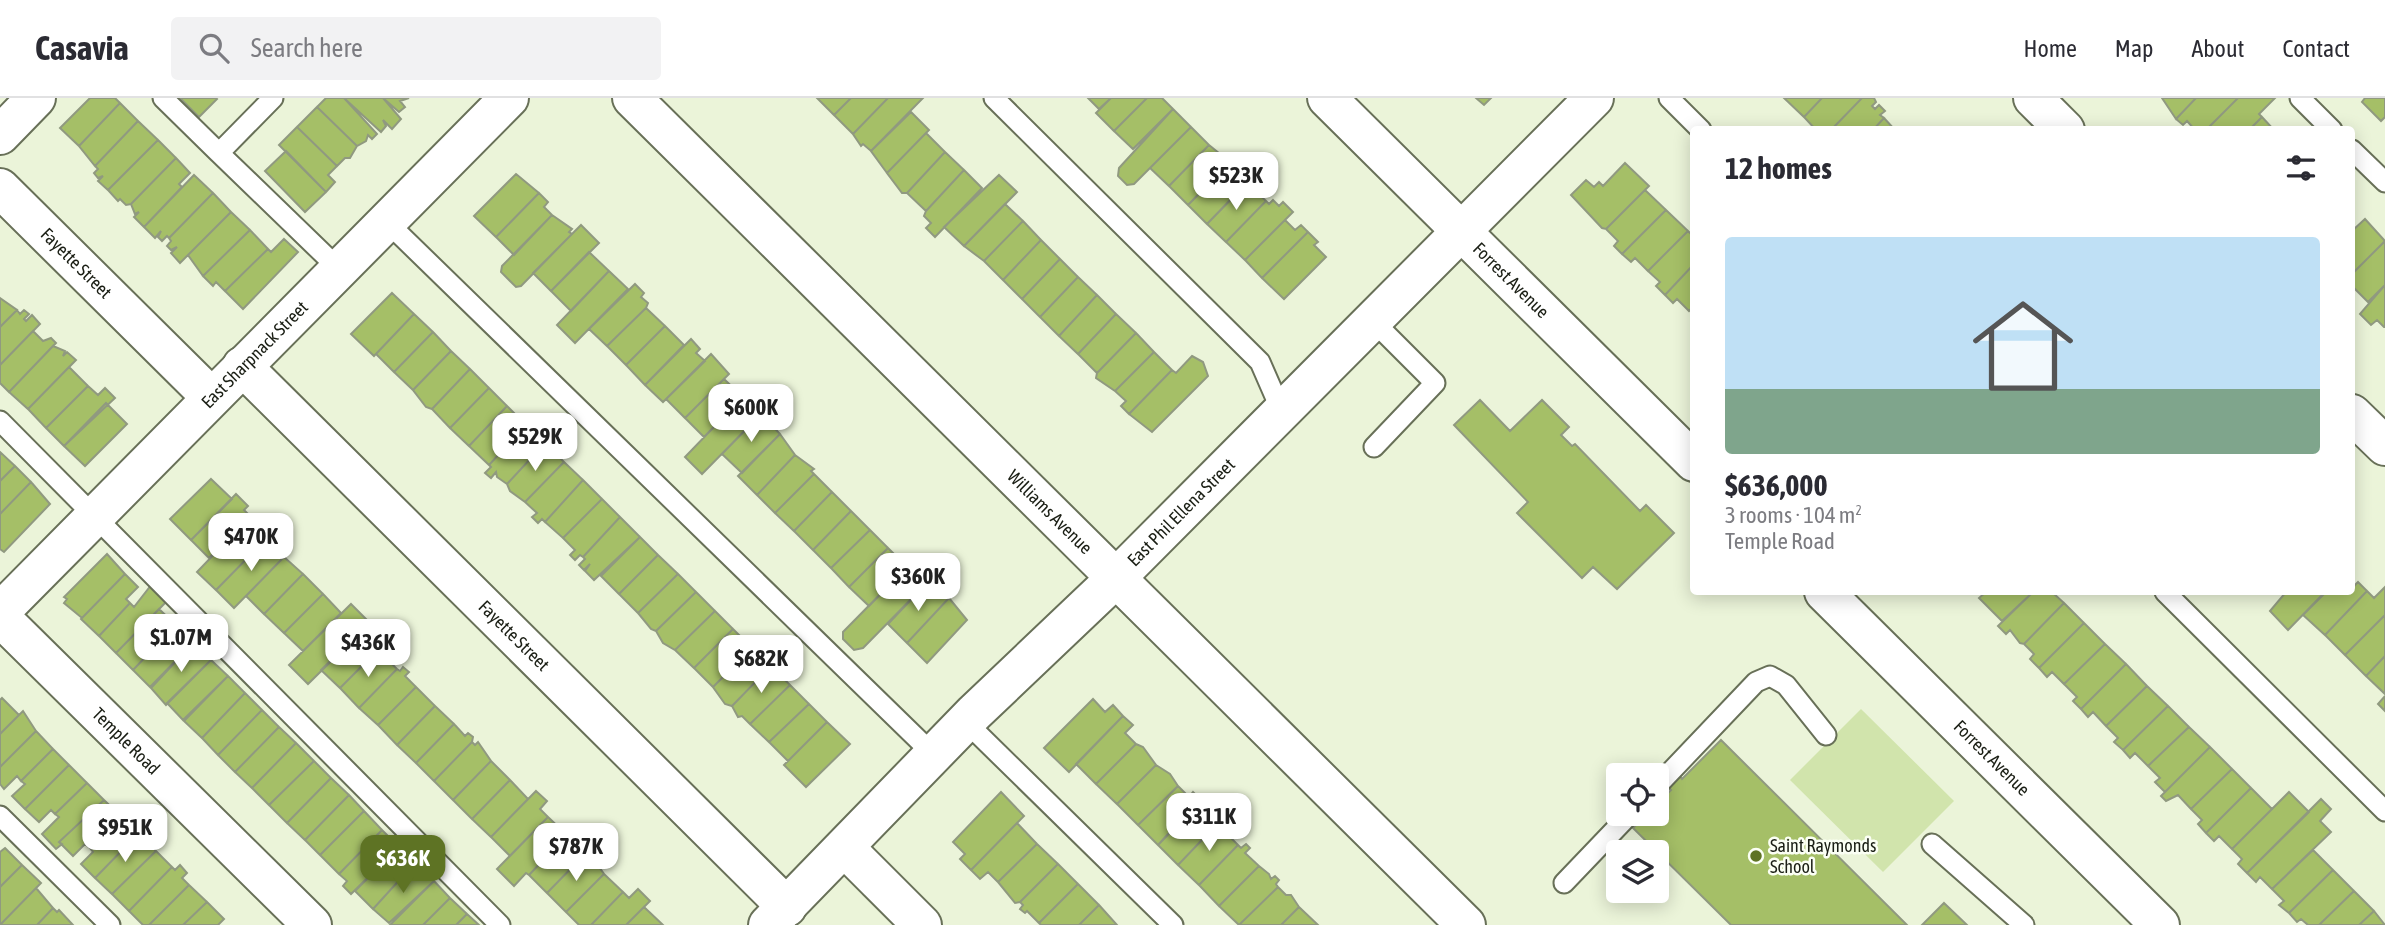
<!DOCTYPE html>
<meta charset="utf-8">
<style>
:root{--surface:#fff;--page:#f2f2f3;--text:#2b2b33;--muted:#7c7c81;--line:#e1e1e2;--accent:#5e7324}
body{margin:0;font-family:"Asap Condensed",sans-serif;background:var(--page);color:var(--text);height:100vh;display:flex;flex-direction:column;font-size:26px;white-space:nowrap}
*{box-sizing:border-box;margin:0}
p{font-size:23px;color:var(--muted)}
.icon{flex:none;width:38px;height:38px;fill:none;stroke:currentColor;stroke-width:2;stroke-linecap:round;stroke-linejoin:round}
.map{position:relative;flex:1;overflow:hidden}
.drawer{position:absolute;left:1690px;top:28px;width:665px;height:469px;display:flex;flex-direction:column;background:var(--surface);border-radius:7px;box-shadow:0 4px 18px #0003}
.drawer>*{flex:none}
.tools{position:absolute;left:1606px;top:665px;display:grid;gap:14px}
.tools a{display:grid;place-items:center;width:63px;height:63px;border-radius:7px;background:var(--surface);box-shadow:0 4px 18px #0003;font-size:35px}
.price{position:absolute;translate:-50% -60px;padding:0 16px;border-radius:14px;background:#fff;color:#222;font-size:23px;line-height:46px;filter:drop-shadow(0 2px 4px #0008)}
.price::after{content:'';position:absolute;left:50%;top:42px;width:21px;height:16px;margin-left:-10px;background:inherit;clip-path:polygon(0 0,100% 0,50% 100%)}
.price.active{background:var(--accent);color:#fff}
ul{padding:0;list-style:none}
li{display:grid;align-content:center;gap:14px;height:371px;padding:0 35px}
li span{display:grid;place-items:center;height:217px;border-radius:7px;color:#555}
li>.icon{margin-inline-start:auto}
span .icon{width:126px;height:126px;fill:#fffc;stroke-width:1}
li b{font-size:30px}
h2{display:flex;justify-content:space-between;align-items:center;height:84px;padding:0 35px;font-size:30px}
header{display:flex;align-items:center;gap:42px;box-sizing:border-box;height:98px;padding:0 35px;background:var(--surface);border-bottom:2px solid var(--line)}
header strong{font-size:33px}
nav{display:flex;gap:38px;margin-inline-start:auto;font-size:24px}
.search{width:490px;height:63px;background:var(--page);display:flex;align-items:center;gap:18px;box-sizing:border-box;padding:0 24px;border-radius:7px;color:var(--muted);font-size:26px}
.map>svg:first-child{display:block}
</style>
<header>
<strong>Casavia</strong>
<div class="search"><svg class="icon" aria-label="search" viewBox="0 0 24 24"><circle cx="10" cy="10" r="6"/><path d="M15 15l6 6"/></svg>Search here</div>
<nav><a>Home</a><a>Map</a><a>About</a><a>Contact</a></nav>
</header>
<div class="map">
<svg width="2385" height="827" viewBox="0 0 2385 827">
<rect width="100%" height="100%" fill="#ebf4d9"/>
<path fill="#d1e4ac" d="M1861,611L1954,703L1883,774L1790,682Z"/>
<path fill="#a5bf67" stroke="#909980" stroke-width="2" d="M90,0H115L120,5L79,48L60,30Z
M180,0H216L217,1L199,19Z
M326,0H344L377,36L372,41L368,37L366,43L357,48L317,9Z
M344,0H383L401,21L392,31L383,22L386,28L381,34Z
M383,0H409L400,3L405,9L399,14Z
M817,0H851L834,17Z
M851,0H888L853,36L834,17Z
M888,0H923L871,53L863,46L861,48L853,36Z
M1088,0H1111L1099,11Z
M1111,0H1147L1114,33L1096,15Z
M1147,0H1162L1173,11L1133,51L1114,33Z
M1476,0H1491L1484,7Z
M1784,0H1822L1804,19Z
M1822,0H1862L1831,32H1816L1804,19Z
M1862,0H1874L1876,4L1872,8L1875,11L1879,7L1885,13L1880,17L1884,20L1873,32H1831Z
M2162,0H2196L2176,21Z
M2196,0H2238L2206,32H2195L2187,23L2183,27L2176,21Z
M2238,0H2275L2259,16L2262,19L2249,32H2206Z
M2365,0H2385V19L2381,23L2362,4Z
M120,5L138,23L95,68L79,48Z
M317,9L357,48L350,60H345L337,68L297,29Z
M1173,11L1191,29L1134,86L1127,87L1118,78L1119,70Z
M911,14L929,32L887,75L871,53Z
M2262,19L2274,32H2249Z
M1884,20L1895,32H1873Z
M138,23L158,42L108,92L98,83L103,78L98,80L94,75L98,71L95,68Z
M297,29L337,68L328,77L335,84L326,94L279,47Z
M1191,29L1209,47L1169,88L1150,70Z
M926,35L945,54L907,95H902L887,75Z
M158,42L176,60L131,106L126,107L120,101L118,103L108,92Z
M1209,47L1230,64L1188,107L1169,88Z
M286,53L326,94L305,114L265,73Z
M945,54L964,72L926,113L907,95Z
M176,60L190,75L179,86L182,89L144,129L134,119L139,114L135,116L131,106Z
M1250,64L1259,72L1207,126L1188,107L1228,67L1241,73Z
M1625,65L1649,88L1606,131L1602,130L1571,97L1586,82L1594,89L1599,84L1603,88Z
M964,72L982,90L935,139L926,130L931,125L924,118L926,113Z
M516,76L539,95L496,139L474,118Z
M194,77L213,95L169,140L167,138L162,143L158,139L161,133L155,140L144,129Z
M999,77L1017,94L964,148L944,129Z
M1247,85L1266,103L1226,144L1207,126Z
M1645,92L1666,112L1622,156L1614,148L1618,143L1606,131Z
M213,95L231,114L180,165L171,155L177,149L171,152L167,148L171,143L169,140Z
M539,95L548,104L544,109L552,117L514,157L496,139Z
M1273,102L1279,108L1283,104L1293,114L1245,162L1226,144L1266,103L1269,106Z
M1005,106L1023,123L984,163L964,148Z
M1666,112L1688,133L1648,173L1635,160L1631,164L1622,156Z
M231,114L250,132L203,178L188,157Z
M552,117L572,131L569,134L572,136L521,188L516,189L501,174L502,168Z
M2365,121L2385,143L2352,176V133Z
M1285,122L1295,132L1301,127L1308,134L1262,180L1245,162Z
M1023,123L1041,142L1003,182L984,163Z
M581,127L599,145L551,193L533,175Z
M250,132L268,151L225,193L216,184L213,188L203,178Z
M1688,133L1694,139V166L1665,197L1656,188L1660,184L1648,173Z
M1308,134L1318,144L1314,147L1326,159L1284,201L1262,180Z
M284,141L298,154L243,211L225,193L268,151L271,154Z
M1041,142L1060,161L1022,201L1003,182Z
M2385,143V187L2368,204L2352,188V176Z
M589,154L609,173L571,213L551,193Z
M1060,161L1078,179L1040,219L1022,201Z
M1694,166V208L1689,213L1677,201L1673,205L1665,197Z
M609,173L628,191L575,245L557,227Z
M1078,179L1097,197L1059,238L1040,219Z
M635,186L644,195L641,199L648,205L646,210L607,248L589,231Z
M2385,187V229H2384L2377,222L2371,227L2360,216Z
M392,195L414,216L374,258L351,236Z
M1097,197L1116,216L1078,256L1059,238Z
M0,200L17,212L0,229Z
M646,210L665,228L626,267L607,248Z
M17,212L20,216L24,212L29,216L24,221L26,223L32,217L40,226L0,267V229Z
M414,216L433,234L394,274L376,256Z
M1116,216L1136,235L1097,275L1078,256Z
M665,228L684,247L645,287L626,267Z
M33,233L43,243L51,240L56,245L9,294L0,285V267Z
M433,234L451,253L413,292L394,274Z
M1136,235L1154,254L1115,293L1096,280L1097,275Z
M691,241L700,251L696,255L705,263L663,304L645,287Z
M53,248L65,253L63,258L67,254L76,262L28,311L9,294Z
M451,253L470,271L432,311L426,309L413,292Z
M1154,254L1172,272L1129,316L1121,308L1126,303L1115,293Z
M711,256L729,276L685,320L666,301Z
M1192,258L1203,264L1208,278L1152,334L1129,316L1172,272L1176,275Z
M69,269L88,288L46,330L28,311Z
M470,271L489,290L450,330L432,311Z
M724,281L743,299L704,339L685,320Z
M88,288L98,297L105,290L115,300L64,348L46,330Z
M489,290L507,308L469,348L450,330Z
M743,299L761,316L702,376L685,359Z
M1480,302L1510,333L1542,302L1569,329L1561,337L1572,348L1575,346L1640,413L1646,407L1674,435L1617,491L1593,469L1582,480L1517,415L1528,404L1454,327Z
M106,305L127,326L85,368L64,348Z
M507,308L526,327L489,367L469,348Z
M761,316L780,336L742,375L722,356Z
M526,327L545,345L507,386L497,379L496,374L491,380L485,375L491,369L489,367Z
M780,336L795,357L757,397L738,378Z
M545,345L564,364L525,404L510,393L507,386Z
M0,354L15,368L0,383Z
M795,357L814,371L811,373L814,376L775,415L757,397Z
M564,364L583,382L545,424L542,421L538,425L532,419L537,415L525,404Z
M15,368L31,384L0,416V383Z
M814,376L832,394L794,433L775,415Z
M211,381L232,401L191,442L170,421Z
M583,382L602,401L563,440L545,424Z
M31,384L50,406L4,454L0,451V416Z
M832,394L851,413L813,452L794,433Z
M236,396L248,408L244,412L249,417L247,422L209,460L191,442Z
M602,401L620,419L583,459L580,457L575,462L570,457L575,452L563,440Z
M851,413L870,432L831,470L813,452Z
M620,419L640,439L594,482L585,473L590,466L584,472L579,467L585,461L583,459Z
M247,422H252L266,441L216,492L197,474Z
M870,432L888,450L849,489L831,470Z
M269,438L284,459L234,510L216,492Z
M640,439L658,457L619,496L601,478Z
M888,450L907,469L869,508L849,489Z
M107,456L125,476L82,520L64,505L67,501L64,499Z
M658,457L678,476L638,515L619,496Z
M284,459L303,476L264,516L246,498Z
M907,469L925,487L863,550L854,552L843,541V534Z
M125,476L138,489L126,501L130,505L99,538L81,521Z
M303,476L323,496L284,535L264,516Z
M678,476L696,494L656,533L651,531L638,515Z
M2358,484L2367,493L2325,537L2303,517L2326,494H2352V486L2354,488Z
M152,486L168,502L116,555L99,538L130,505L134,509Z
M925,487L935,497L940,491L949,500L907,545L888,526Z
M2385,489V517L2345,557L2325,537L2367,493L2374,500Z
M696,494L715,513L675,552L663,545L656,533Z
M1986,494H2033L2002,523L1979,500Z
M2033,494H2052L2064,505L2024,546L2020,545L2010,532L2006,536L1998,528Z
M2286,494H2325L2288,532L2270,513Z
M323,496L341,515L303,553L284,535Z
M949,500L967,522L927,565L907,545Z
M2064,505L2084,525L2039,570L2030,561L2034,556L2024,546Z
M351,506L370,525L308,586L289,567Z
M159,511L176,527L133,572L116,555Z
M715,513L733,531L694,570L675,552Z
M2385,517V558L2366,578L2345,557Z
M2084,525L2105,546L2064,586L2052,574L2047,579L2039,570Z
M176,527L193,545L150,589L133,572Z
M733,531L752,550L713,589L694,570Z
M360,534L378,552L340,590L321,572Z
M193,545L211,562L166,607L151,590Z
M2105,546L2126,566L2081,611L2073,603L2077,599L2064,586Z
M752,550L771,568L732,608L725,606L713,589Z
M378,552L397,571L359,610L340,590Z
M2385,558V596L2366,578Z
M211,562L228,578L183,622L167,605Z
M2126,566L2147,588L2106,628L2093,614L2088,619L2081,611Z
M771,568L790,587L750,626L742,618L738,619L732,608Z
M403,569L409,574L405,578L416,589L378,627L359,610L397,571L400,573Z
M228,578L245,595L202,640L184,623Z
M790,587L809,606L769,644L750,626Z
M2147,588L2168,608L2123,652L2114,644L2118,640L2106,628Z
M416,589L435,608L397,647L378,627Z
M245,595L262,612L218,657L202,640Z
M2385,598V613L2378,606Z
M2,600L19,617L0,636V602Z
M1093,601L1105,614L1113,607L1123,618L1069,674L1044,650Z
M809,606L827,624L788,663L769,644Z
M435,608L454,626L416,665L397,647Z
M2168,608L2189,629L2148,668L2135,655L2130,660L2123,652Z
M262,612L279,629L235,674L218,657Z
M23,613L36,633L0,669V636Z
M1123,618L1133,627L1125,635L1136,646L1096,686L1076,666Z
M827,624L850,646L806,689L784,667Z
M454,626L465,638L468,635L473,639L472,644L434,683L416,665Z
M279,629L296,645L252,690L235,674Z
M2189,629L2210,649L2165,694L2155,684L2160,680L2148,668Z
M36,633L53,651L21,683L17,678L4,691L0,686V669Z
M1721,642L1907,827H1731L1633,730L1647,716H1657V706L1671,692L1666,687L1678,676L1682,681Z
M472,644L475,647L478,644L491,663L453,702L434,683Z
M296,645L314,663L269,707L252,690Z
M1136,646L1143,649L1156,667L1117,706L1096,686Z
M2210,649L2232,671L2191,711L2178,697L2166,703L2161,698Z
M53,651L69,667L25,711L12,698L25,686L21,683Z
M314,663L331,680L287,725L269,707Z
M491,663L510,682L472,721L453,702Z
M69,667L87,685L55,716L51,712L39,724L25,711Z
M1156,667L1170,676L1178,688L1138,727L1117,706Z
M2232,671L2251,690L2206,735L2198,726L2202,722L2191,711Z
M331,680L349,697L305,742L287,725Z
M510,682L528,701L491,739L472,721Z
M87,685L104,702L59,744L62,746L56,751L42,736L59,719L55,716Z
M1178,688L1189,699L1193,694L1200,701L1158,747L1138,727Z
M2251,690L2272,711L2232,751L2219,738L2214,743L2206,735Z
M536,693L547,703L540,711L548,719L510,758L491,739Z
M1001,694L1024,718L971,772L960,761L965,756L953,744Z
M2289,694L2309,714L2247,775L2238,766L2242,761L2232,751Z
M349,697L364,713L320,757L305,742Z
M2321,701L2331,711L2320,723L2331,734L2272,791L2260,779L2256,784L2247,775Z
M104,702L122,719L90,750L85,746L73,758L59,744Z
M1197,707L1209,718L1215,712L1223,720L1178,767L1158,747Z
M364,713L382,732L339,776L320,757Z
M122,719L138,736L95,780L81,766L93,754L90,750Z
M548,719L567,737L529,777L526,775L514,788L497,771Z
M1223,720L1234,731L1228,737L1238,747L1199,787L1178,767Z
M1017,725L1037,746L998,784L988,774L980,781L971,772Z
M382,732L399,749L351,796L343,788L347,783L339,776Z
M138,736L156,753L112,796L95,780Z
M567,737L585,756L547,795L529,777Z
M1037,746L1058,766L1020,804L1015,805L998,784Z
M1246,746L1250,750L1245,755L1259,768L1219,808L1199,787L1238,747L1241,750Z
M399,749L413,762L401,774L404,777L373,811L355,793Z
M5,750L22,767L0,789V754Z
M2313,752L2333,772L2289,815L2279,807L2284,803L2272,791Z
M156,753L172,769L129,813L112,796Z
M585,756L594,762L604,776L566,814L547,795Z
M1058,766L1078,786L1039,825L1027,813L1025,815L1020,811L1023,807L1020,804Z
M22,767L41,785L0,827V789Z
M180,767L187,775L182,780L189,787L149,827H143L129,813L172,769L175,772Z
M1259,768L1269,776L1271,781L1275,778L1279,782L1276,786L1278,789L1239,827L1219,808Z
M420,770L434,783L389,825L373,811L404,777L408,782Z
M2333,772L2354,793L2319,827H2308L2301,821L2297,824L2289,815Z
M604,776L623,794L591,827H579L566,814Z
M434,783L450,800L423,827H390Z
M1078,786L1099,807L1079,827H1041L1039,825Z
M189,787L207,804L183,827H149Z
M1278,789L1286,797H1291L1299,809L1281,827H1239Z
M36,790L53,810L37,827H0Z
M638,791L650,803L626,827H591L623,794L629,800Z
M2354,793L2374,813L2359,827H2319Z
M450,800L467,816L456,827H423Z
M207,804L224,821L218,827H183Z
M1944,805L1967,827H1922Z
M1099,807L1117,827H1079Z
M644,809L663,827H626Z
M1299,809L1318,827H1281Z
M53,810L57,814L59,812L73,827H37Z
M2374,813L2385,827H2359Z
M467,816L479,827H456Z"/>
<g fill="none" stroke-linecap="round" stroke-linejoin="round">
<g stroke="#687058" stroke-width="23">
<path id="lane" d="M163,0L219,55
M273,0L219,55L339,171
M994,0L1260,264L1281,312
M1669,0L1701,32
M2300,0L2332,32
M2352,52L2385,84
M387,124L934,657
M1373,223L1435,285L1374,349
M0,323L500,827
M2165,494L2385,713
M966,624L1173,827
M1657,688L1756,584L1770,578L1786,587L1826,637
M0,718L110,827
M1932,746L2024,827
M1564,785L1630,716"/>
</g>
<g stroke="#687058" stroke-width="42">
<g id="street">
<path id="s1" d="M632,0L1466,827"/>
<path id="s2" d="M1327,0L1694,364"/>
<path d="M2033,0L2065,32"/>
<path d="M0,37L36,0"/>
<path id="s3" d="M0,90L211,299"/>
<path id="s4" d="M242,268L787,809"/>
<path d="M2352,316L2385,348"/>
<path id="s5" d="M1824,494L2160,827"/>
<path id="s6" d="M0,514L509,0"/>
<path id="s7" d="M0,519L312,827"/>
<path d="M846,751L922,827"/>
<path id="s8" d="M768,827L974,615L1116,480L1594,0"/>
</g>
</g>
<use href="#lane" stroke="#fff" stroke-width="19"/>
<use href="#street" stroke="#fff" stroke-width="38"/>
</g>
<circle fill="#5e7324" stroke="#fbfff4" stroke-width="2.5" cx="1756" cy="758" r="7"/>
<g text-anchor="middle" stroke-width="5" stroke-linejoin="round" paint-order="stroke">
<g font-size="18" fill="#1a1e14" stroke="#fbfff4">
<text dy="6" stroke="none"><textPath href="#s3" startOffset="107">Fayette Street</textPath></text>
<text dy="6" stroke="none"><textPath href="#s2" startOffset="259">Forrest Avenue</textPath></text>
<text dy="6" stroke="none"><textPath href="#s6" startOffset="362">East Sharpnack Street</textPath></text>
<text dy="6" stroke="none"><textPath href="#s1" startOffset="588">Williams Avenue</textPath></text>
<text dy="6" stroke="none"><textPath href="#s8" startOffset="584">East Phil Ellena Street</textPath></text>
<text dy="6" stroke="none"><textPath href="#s4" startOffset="383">Fayette Street</textPath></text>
<text dy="6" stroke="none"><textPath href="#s7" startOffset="177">Temple Road</textPath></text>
<text dy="6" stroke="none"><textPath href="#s5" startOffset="236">Forrest Avenue</textPath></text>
</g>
<g font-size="18" fill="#1a1e14" stroke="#fbfff4" text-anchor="start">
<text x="1770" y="754">Saint Raymonds<tspan x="1770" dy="21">School</tspan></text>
</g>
</g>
</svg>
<div class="tools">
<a><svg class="icon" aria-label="locate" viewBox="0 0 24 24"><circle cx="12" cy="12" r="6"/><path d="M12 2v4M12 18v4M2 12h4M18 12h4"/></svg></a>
<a><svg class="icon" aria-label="layers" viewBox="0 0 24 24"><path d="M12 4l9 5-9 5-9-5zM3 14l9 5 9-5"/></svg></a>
</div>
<b class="price" style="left:1236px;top:114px">$523K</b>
<b class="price" style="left:751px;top:346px">$600K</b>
<b class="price" style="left:535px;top:375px">$529K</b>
<b class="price" style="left:251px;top:475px">$470K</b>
<b class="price" style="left:918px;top:515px">$360K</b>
<b class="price" style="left:181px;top:576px">$1.07M</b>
<b class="price" style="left:368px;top:581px">$436K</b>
<b class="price" style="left:761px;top:597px">$682K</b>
<b class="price" style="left:1209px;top:755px">$311K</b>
<b class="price" style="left:125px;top:766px">$951K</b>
<b class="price" style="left:576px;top:785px">$787K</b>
<b class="price active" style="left:403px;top:797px">$636K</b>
<section class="drawer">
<h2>12 homes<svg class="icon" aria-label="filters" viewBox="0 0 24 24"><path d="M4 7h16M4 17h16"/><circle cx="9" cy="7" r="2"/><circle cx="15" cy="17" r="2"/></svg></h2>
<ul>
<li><span style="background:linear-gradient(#bfe0f5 70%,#7fa58c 0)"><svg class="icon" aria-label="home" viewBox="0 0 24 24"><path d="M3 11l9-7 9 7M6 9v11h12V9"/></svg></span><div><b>$636,000</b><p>3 rooms · 104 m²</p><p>Temple Road</p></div></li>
</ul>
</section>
</div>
